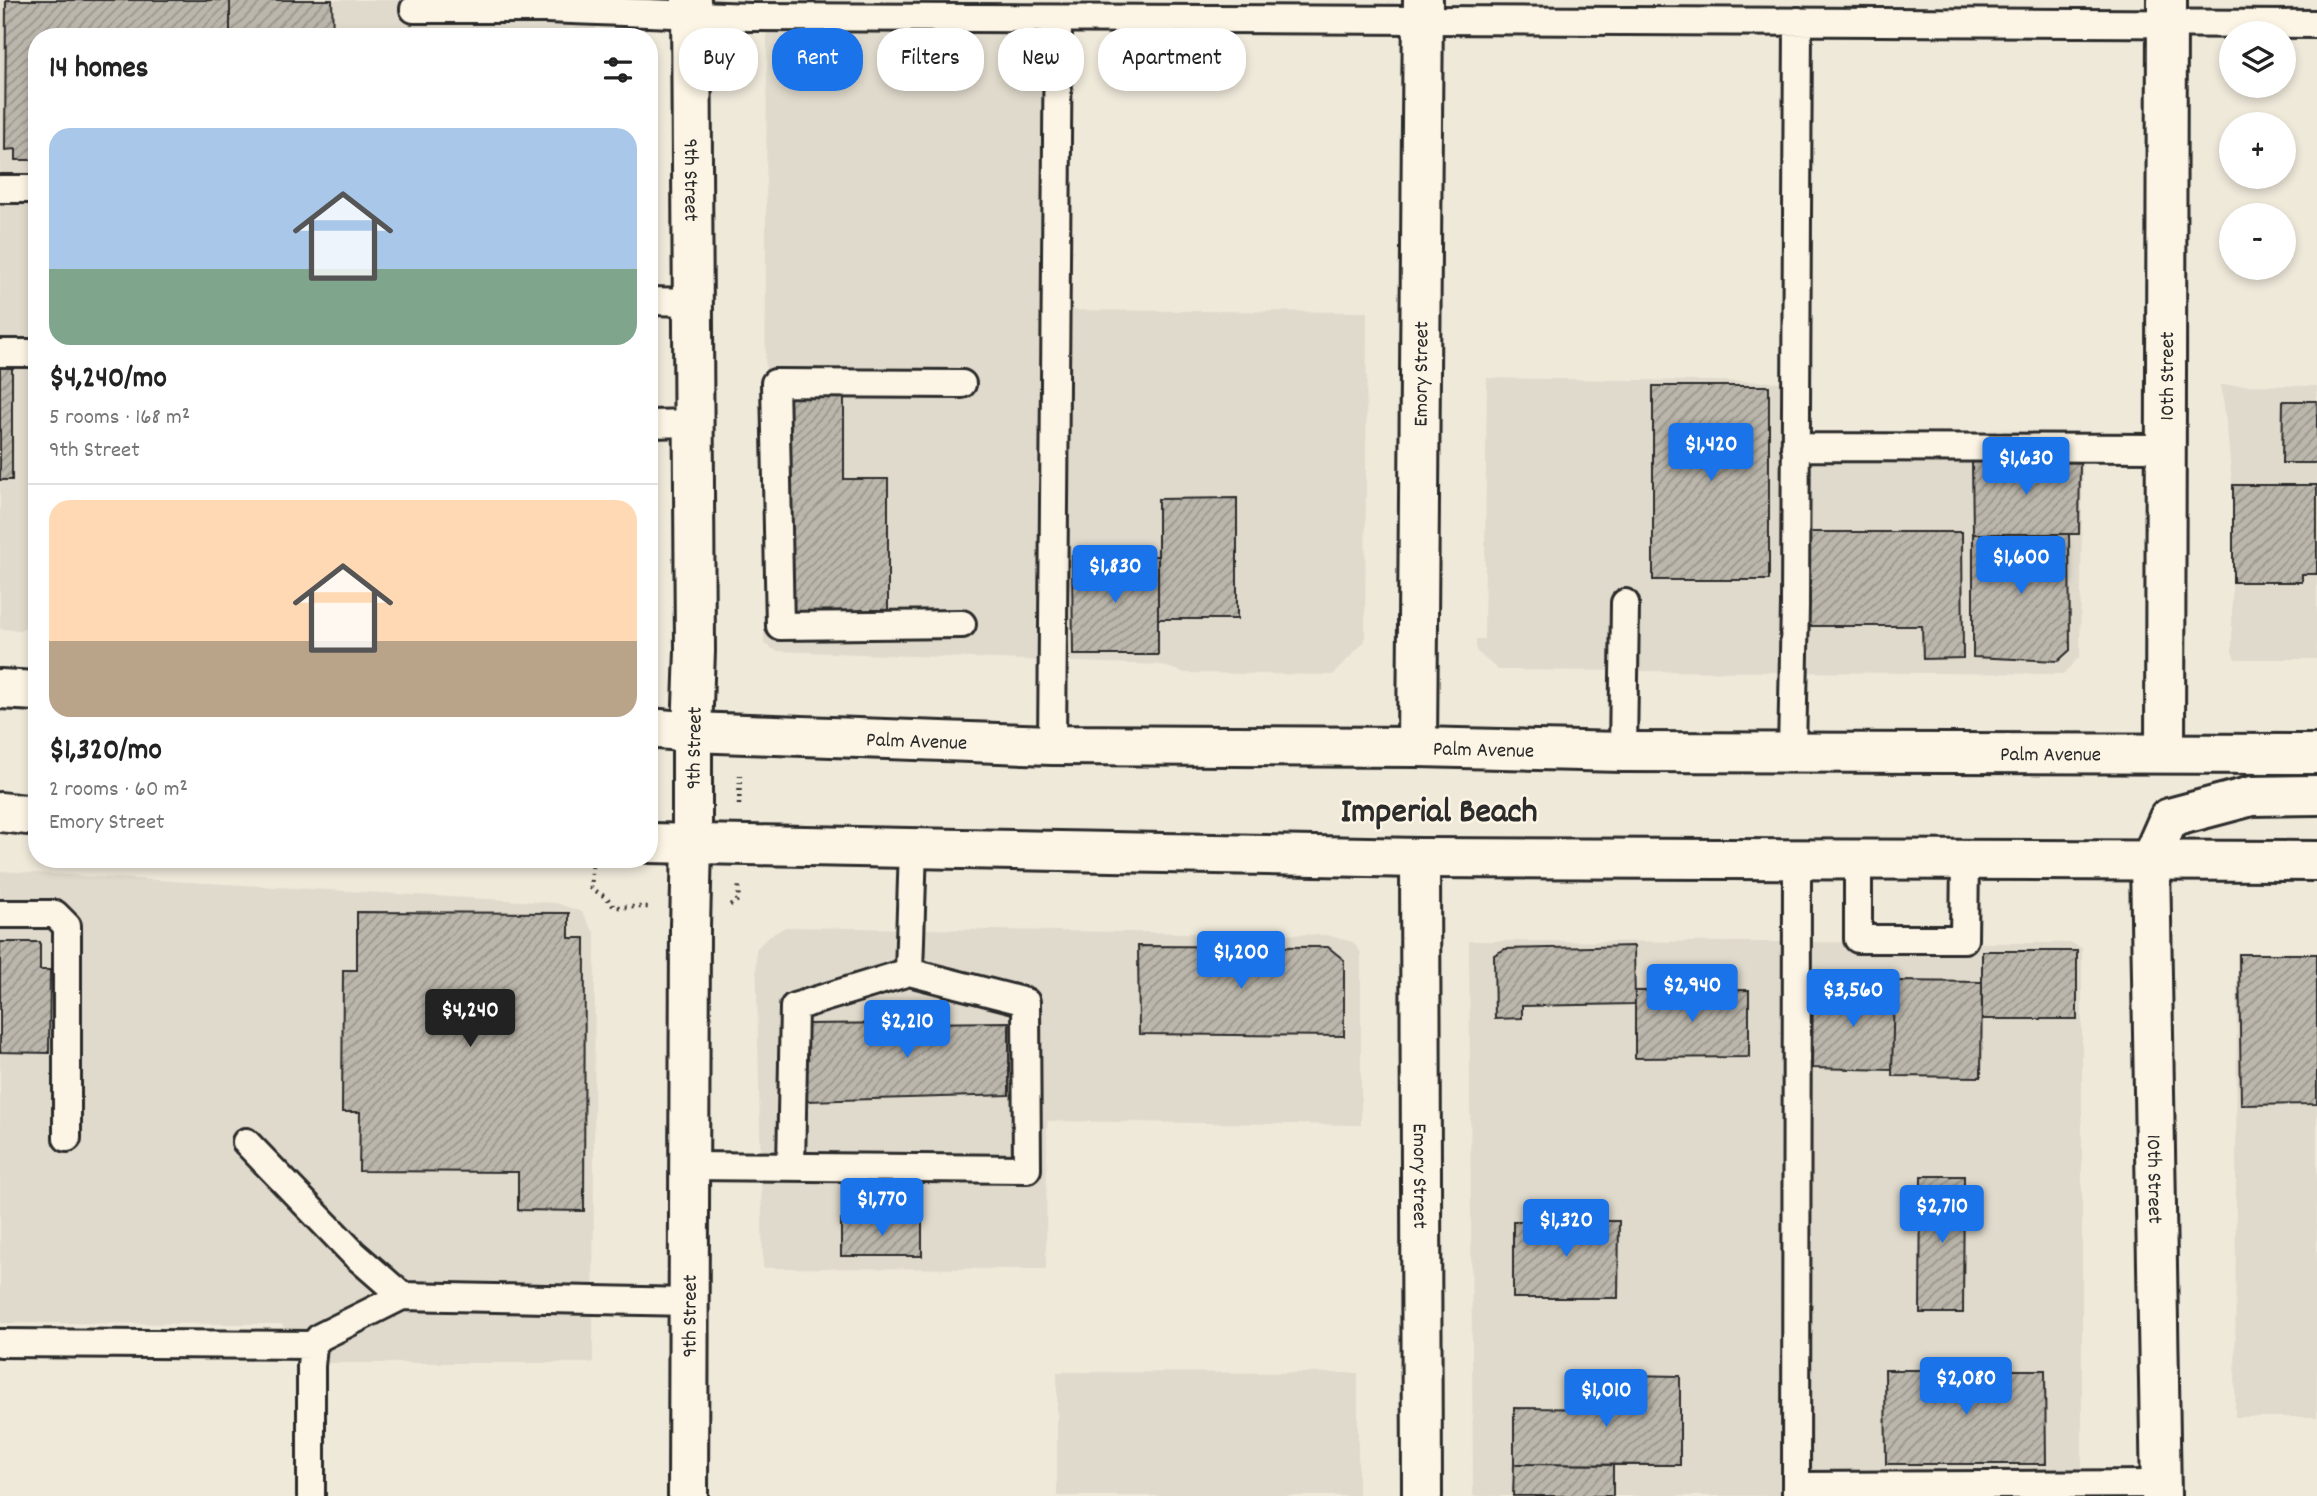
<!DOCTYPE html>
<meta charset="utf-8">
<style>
:root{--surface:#fff;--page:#f2f2f2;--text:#222;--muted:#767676;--line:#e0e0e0;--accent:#1a73e8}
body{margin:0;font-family:Dekko,sans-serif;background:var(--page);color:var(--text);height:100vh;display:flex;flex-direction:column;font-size:26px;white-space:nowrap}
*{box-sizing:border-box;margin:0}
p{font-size:23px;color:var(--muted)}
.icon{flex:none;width:38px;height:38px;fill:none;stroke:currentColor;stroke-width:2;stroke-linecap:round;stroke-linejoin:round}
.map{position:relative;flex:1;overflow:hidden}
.panel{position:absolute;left:28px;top:28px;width:630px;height:840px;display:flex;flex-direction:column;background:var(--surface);border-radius:28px;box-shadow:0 4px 10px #0003}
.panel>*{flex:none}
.hud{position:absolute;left:679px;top:28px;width:665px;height:63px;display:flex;gap:14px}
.buttons{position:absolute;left:2219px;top:21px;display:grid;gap:14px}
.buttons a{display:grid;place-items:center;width:77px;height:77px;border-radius:50%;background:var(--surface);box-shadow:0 4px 10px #0003;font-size:35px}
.price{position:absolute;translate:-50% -60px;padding:0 16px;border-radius:7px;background:var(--accent);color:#fff;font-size:23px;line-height:46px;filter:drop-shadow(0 2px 4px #0008)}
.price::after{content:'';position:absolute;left:50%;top:42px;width:21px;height:16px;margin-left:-10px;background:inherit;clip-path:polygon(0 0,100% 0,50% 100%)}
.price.selected{background:#222;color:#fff}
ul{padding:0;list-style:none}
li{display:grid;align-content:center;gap:14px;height:371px;padding:0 21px}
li+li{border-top:2px solid var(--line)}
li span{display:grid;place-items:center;height:217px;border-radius:21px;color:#555}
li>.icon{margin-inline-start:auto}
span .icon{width:126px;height:126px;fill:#fffc;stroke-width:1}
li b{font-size:30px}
h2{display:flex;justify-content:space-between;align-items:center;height:84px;padding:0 21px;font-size:30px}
.tag{padding:0 24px;border-radius:28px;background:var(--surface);box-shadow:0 4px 10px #0003;font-size:24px;line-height:63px}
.tag.selected{background:var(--accent);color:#fff}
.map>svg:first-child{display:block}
</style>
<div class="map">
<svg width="2317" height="1496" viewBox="0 0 2317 1496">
<defs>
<pattern id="building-hatch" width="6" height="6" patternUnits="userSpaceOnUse" patternTransform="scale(1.75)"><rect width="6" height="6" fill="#bcb7ac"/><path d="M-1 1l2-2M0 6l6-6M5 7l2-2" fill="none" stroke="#99958c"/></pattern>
</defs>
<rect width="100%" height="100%" fill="#efe9da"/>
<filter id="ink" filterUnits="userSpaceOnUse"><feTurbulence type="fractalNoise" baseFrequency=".0143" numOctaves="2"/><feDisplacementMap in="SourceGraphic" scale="14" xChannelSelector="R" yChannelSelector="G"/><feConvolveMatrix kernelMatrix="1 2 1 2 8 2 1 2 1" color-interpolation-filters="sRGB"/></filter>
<g filter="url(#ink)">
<path fill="#e0dacc" d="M0,0H596V37H37V622L21,630L0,629Z
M767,28L1046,29L1045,310L1367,312L1365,641L1333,675L1185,673L1161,665L777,651L764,644Z
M1487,378L1786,382V432L2083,435L2080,656L2063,674L1498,670L1476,651V639H1484Z
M2221,385L2317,386V659H2235L2232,652V484L2227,428Z
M0,871L556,903L582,912L595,934L593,1363H320L281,1324L0,1323Z
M786,927L1327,935L1353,942L1361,953V1125L1047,1121L1046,1269L763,1268L756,949L769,936Z
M1469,941L2072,943L2082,948V1496H1473Z
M2317,952V1417H2235L2237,953Z
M1057,1372L1358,1373V1496H1057Z"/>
<path fill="url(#building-hatch)" stroke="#2b2b2b" stroke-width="2" d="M6,0H230V37H37V160H16V149L5,150Z
M230,0H332L333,37H230Z
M0,367H12V480H0Z
M785,383H844V479H888V638L771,637L772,483Z
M1653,386H1769V580H1653Z
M2283,401H2317V463H2282Z
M1972,460L2080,462L2079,534H1973Z
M2233,485H2317V574H2302V582H2233Z
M1237,498V619H1158V499Z
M1809,532H1962L1963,658L1923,659L1922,626H1809Z
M1973,534H2069L2070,650L2058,661L1973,657Z
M1072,556H1158V655H1073Z
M357,912L569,913V938H585L584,1211L518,1210V1172L359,1171L360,1112H342L343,970H357Z
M0,942H40V970H50L49,1053L0,1052Z
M1138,946L1328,947L1344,960V1036L1139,1034Z
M1634,946L1635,1004L1522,1006V1018L1495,1019L1494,955L1505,949Z
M1982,951H2077V1019H1982Z
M2239,954H2317V1104L2241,1105Z
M2239,954H2317V1104L2241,1105Z
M1894,981L1982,982L1981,1077L1892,1076Z
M1813,988L1894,990L1892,1070L1812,1068Z
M1749,990V1057L1635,1058V991Z
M1009,1022V1095L807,1101L806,1024Z
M1921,1176H1964L1963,1313H1920Z
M841,1220H922V1256H841Z
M1513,1221H1619L1618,1298H1513Z
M1885,1370H2045L2046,1464H1886Z
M1627,1375L1680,1376V1465L1514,1464V1408L1627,1409Z
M1514,1464L1613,1465V1496H1513Z"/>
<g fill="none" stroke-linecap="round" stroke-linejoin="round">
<g stroke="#2b2b2b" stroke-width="32">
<path id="service" d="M414,9H547L750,17L2317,24
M0,189H37
M649,301L693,302
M0,353H37
M962,384L775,383L780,626L962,624
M649,424L693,423
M1795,447L2166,448
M1052,745L1058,19
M1792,751L1795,605L1798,21
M1623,752L1625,603
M1858,859V939H1964L1965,860
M0,914H55L67,926V1138
M246,1142L354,1254L402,1296
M690,1166L1027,1169L1026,1002L909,972L913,847
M791,1167L794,1007L909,972
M0,1343L313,1345
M1796,1486L2161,1484
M311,1496V1366L313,1345L320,1337L402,1296L690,1302
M1796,1496L1797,859"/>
</g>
<g stroke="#2b2b2b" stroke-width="44">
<g id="minor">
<path id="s1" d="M1417,747L1423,0"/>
<path id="s2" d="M2165,752L2167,0"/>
<path id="s3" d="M1420,858L1422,1496"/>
<path id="s4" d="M2150,861L2161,1496"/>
</g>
</g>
<g stroke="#2b2b2b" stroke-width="44">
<g id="tertiary">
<path id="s5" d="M691,0L695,651L692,732"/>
<path d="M690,927L692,844"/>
</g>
</g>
<g stroke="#2b2b2b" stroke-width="44">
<g id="secondary">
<path d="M692,732V844"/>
<path id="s6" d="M688,1496L690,927"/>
</g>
</g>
<g stroke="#2b2b2b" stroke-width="44">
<g id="trunk">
<path d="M0,689L37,691"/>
<path id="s7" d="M649,728L692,732L1052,745L1417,747L1623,752L2317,754"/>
<path d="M0,812L37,816"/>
<path d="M649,843L1420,858L2317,861"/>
<path d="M2150,861L2169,818L2252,796L2317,795"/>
</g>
</g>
<path stroke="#2b2b2b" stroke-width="4.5" stroke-dasharray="2 5" stroke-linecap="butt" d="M739,805L740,775
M593,859L591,888L607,898L614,907H652
M730,905L738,900L739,884"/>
<use href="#service" stroke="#fcf5e5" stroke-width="26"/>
<use href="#minor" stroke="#fcf5e5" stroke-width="38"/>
<use href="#tertiary" stroke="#fcf5e5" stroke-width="38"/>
<use href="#secondary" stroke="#fcf5e5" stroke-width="38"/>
<use href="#trunk" stroke="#fcf5e5" stroke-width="38"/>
</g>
</g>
<g text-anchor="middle" stroke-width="5" stroke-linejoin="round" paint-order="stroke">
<g font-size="21" fill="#2b2b2b" stroke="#fcf5e5">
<text dy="7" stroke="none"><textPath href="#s5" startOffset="180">9th Street</textPath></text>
<text dy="7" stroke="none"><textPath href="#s1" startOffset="373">Emory Street</textPath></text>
<text dy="7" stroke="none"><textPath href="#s2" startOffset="376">10th Street</textPath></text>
<text dy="7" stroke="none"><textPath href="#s7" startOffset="268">Palm Avenue</textPath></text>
<text transform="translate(693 748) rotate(-89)" y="7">9th Street</text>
<text dy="7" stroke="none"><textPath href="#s7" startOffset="835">Palm Avenue</textPath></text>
<text dy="7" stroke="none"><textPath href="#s7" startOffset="1402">Palm Avenue</textPath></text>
<text dy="7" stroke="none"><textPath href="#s3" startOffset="318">Emory Street</textPath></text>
<text dy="7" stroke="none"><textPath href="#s4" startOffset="318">10th Street</textPath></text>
<text dy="7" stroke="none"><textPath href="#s6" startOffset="180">9th Street</textPath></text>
</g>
<g font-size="35" font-weight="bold" fill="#2b2b2b" stroke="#fcf5e5">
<text x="1439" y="821">Imperial Beach</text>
</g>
</g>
</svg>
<div class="buttons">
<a><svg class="icon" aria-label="layers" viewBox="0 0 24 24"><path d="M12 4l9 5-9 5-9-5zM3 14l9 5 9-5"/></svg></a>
<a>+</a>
<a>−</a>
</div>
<b class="price" style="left:1711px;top:483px">$1,420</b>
<b class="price" style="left:2026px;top:497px">$1,630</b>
<b class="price" style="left:2021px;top:596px">$1,600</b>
<b class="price" style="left:1115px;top:605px">$1,830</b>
<b class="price" style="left:1241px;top:991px">$1,200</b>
<b class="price" style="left:1692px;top:1024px">$2,940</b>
<b class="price" style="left:1853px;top:1029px">$3,560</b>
<b class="price selected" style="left:470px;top:1049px">$4,240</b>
<b class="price" style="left:907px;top:1060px">$2,210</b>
<b class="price" style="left:882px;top:1238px">$1,770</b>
<b class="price" style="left:1942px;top:1245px">$2,710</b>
<b class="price" style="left:1566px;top:1259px">$1,320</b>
<b class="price" style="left:1966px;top:1417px">$2,080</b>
<b class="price" style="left:1606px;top:1429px">$1,010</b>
<div class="hud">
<a class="tag">Buy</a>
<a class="tag selected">Rent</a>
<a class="tag">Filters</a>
<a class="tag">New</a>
<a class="tag">Apartment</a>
</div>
<section class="panel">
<h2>14 homes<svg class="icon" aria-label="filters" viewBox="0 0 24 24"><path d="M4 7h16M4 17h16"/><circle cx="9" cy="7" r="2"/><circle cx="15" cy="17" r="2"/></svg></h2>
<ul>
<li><span style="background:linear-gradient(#a9c7e8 65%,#7fa58c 0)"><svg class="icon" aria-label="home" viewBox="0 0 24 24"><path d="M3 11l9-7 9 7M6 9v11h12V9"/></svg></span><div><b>$4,240/mo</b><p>5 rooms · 168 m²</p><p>9th Street</p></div></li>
<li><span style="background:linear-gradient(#ffd9b3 65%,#b9a48a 0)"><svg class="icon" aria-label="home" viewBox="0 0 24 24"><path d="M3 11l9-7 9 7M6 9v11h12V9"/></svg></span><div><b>$1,320/mo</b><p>2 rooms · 60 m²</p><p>Emory Street</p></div></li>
</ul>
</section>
</div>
